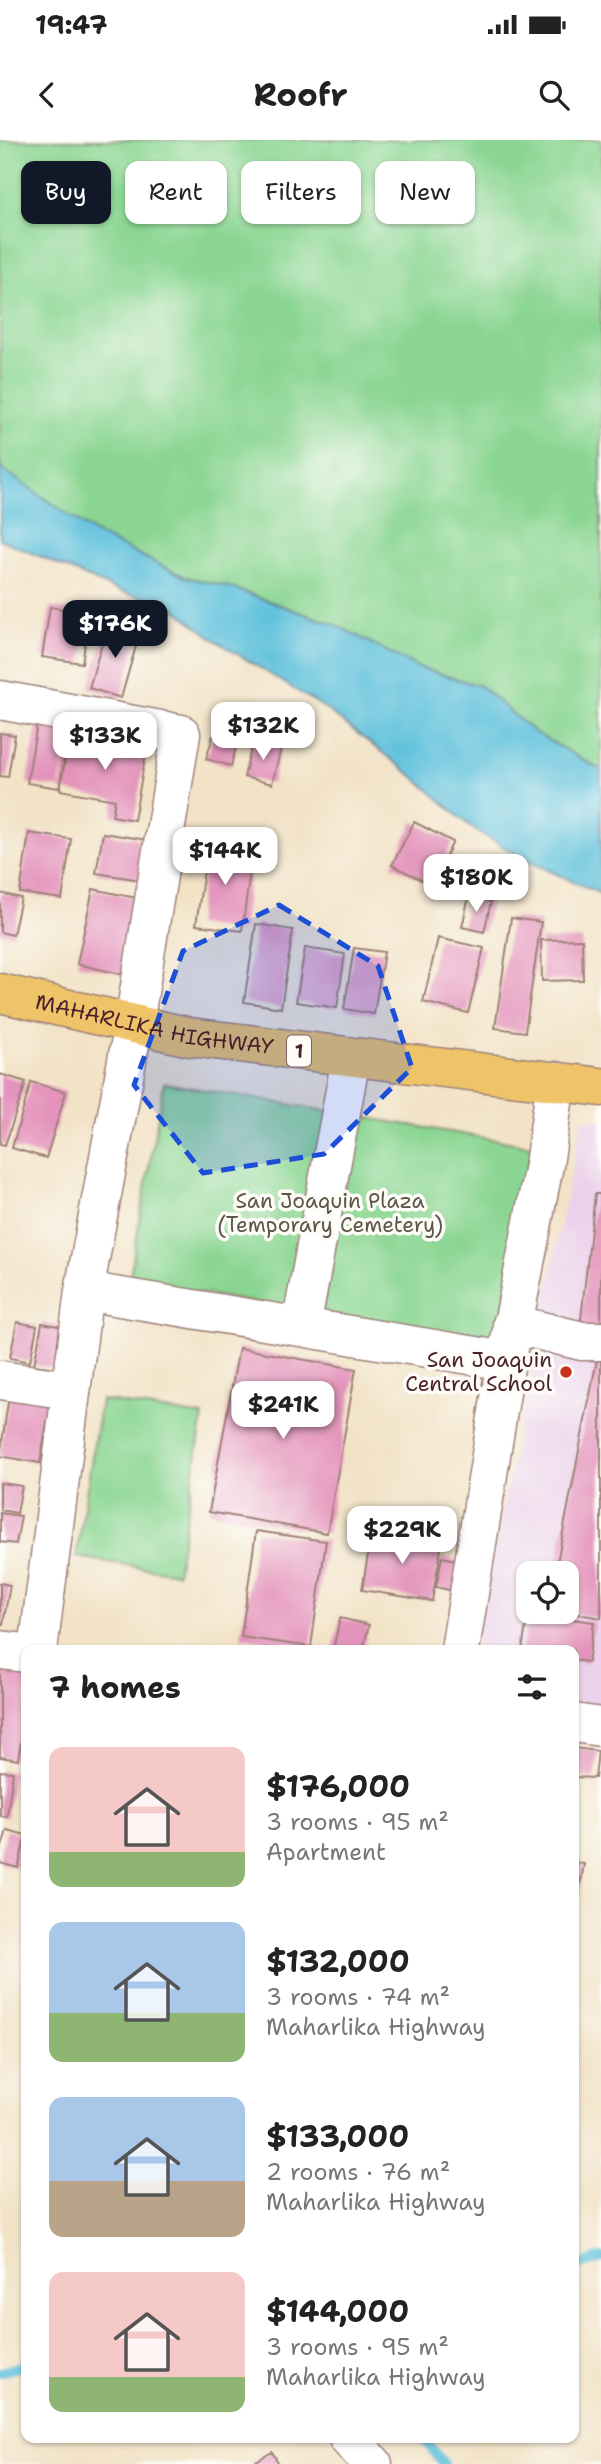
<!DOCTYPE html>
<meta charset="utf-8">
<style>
:root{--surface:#fff;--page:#f6f6f6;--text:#222;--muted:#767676;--accent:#111827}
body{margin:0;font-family:"Shantell Sans",sans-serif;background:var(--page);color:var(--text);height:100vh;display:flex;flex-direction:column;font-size:26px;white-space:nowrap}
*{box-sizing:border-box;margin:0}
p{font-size:23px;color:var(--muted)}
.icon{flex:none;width:38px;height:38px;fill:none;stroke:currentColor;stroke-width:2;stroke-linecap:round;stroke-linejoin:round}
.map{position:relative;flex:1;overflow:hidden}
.drawer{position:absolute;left:21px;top:1505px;width:558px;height:798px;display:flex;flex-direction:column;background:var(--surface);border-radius:14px;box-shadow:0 2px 5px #0004}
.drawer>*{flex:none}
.guide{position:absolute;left:21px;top:21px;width:560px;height:63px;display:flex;gap:14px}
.buttons{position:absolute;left:516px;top:1421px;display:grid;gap:14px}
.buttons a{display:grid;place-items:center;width:63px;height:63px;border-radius:14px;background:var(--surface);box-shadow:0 2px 5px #0004;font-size:35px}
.price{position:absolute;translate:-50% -60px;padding:0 16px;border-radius:14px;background:#fff;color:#222;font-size:23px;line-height:46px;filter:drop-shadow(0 2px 4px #0008)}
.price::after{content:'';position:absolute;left:50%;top:42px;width:21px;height:16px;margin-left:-10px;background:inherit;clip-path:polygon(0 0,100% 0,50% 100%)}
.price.current{background:var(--accent);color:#fff}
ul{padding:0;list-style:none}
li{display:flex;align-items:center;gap:21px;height:175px;padding:0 28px}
li span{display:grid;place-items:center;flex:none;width:196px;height:140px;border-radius:14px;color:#555}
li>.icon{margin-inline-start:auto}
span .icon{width:84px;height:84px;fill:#fffc;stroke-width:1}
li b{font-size:30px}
h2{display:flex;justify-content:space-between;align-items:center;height:84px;padding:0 28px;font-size:30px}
.tag{padding:0 24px;border-radius:14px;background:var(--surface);box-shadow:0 2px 5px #0004;font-size:24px;line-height:63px}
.tag.current{background:var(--accent);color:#fff}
.status{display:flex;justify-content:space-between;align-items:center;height:49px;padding:0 35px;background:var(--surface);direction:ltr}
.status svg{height:19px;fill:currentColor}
header{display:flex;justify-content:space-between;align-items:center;height:91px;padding:0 28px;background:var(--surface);font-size:32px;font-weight:700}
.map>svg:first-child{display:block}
</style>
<div class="status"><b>19:47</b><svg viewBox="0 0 49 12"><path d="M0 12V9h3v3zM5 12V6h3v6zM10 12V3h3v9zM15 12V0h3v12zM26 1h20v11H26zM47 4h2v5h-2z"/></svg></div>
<header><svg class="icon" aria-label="back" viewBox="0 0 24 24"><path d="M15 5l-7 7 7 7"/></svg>Roofr<svg class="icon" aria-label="search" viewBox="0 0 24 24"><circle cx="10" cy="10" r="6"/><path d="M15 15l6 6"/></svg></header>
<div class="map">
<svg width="601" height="2324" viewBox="0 0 601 2324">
<rect width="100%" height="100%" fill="#fdfcf7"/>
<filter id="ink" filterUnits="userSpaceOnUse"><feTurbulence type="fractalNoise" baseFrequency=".0143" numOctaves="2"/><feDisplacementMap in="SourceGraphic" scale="14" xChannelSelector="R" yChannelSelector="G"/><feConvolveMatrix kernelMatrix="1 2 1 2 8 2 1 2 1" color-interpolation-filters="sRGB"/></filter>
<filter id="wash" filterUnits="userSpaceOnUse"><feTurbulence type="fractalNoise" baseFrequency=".00686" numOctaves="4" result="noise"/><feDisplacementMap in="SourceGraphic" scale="28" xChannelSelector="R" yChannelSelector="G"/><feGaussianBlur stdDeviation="1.57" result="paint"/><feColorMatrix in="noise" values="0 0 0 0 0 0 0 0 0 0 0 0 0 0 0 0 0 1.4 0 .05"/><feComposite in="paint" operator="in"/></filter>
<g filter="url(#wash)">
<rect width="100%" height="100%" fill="#f2e3c7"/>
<path fill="#ebd1eb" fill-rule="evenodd" d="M582,979L601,981V1565L574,1561V1510H474ZM528,1433H567V1472H528Z"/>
<path fill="#89d591" stroke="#6a7a5e" stroke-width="2" d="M0,0H601V630L534,592L480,546L417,527L335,485L229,447L185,437L96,394L5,331L0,325Z
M164,943L532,1006L497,1204L129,1141Z
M101,1260L203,1276L177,1433L76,1417Z"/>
<path fill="#5ec1dc" stroke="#547084" stroke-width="2" d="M0,325L5,331L96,394L185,437L229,447L336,485L417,527L480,546L534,592L601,630V754L526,720L472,688L414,637L323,567L215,500L171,466L119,451L0,399Z"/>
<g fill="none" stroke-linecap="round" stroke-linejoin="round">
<path stroke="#5ec1dc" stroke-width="10" d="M574,2127L601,2118
M0,2232L26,2225
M423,2298L444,2324"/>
</g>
<g id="blocks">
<path fill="#e494bc" d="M50,467L90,473L82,523L42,517Z
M108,483L140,492L121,558L89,548Z
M38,579L70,585L59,648L27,643Z
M0,593L15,595L8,637L0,636Z
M70,594L147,608L134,680L112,676L115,660L60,650Z
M213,596L237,603L231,626L206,619Z
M253,601L281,608L272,644L244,637Z
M414,682L453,702L431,745L392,725Z
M29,693L71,699L62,759L20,753Z
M103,693L154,701L147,741L96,733Z
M208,703L253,709L242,791L196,785Z
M93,749L146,760L129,836L77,824Z
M0,753L21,758L13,795L0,792Z
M469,756L491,762L484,792L462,787Z
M511,778L541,782L525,892L495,888Z
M256,784L293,790L281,868L244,862Z
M438,798L484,808L468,873L423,862Z
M582,799L583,840L542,841L541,800Z
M305,808L345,814L337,868L296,862Z
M354,808L384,812L374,874L344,869Z
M0,934L26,942L5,1005L0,1004Z
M31,942L66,952L46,1018L12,1008Z
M595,1054H601V1190L580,1188Z
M17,1182L37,1186L30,1222L10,1218Z
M42,1183L63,1187L55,1228L34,1225Z
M600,1204H601V1478L567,1472V1433H555Z
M239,1208L356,1229L327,1393L209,1372Z
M10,1249L52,1256L40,1323L0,1316Z
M0,1343L22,1346L17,1373L0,1370Z
M0,1373L21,1376L16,1404L0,1402Z
M256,1391L326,1401L311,1507L241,1497Z
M372,1391L442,1403L432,1461L362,1450Z
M442,1417L464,1422L458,1452L436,1447Z
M0,1443L10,1445L3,1484L0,1483Z
M528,1473L594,1482L588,1522L574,1520V1510H522Z
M340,1478L369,1485L363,1510H333Z
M0,1524L26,1528V1571L18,1620L0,1617Z
M574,1608L598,1611L595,1638L574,1637Z
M0,1631L13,1632L7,1677L0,1676Z
M7,1690L26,1695L18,1728L0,1723V1714Z
M574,1722L584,1724L577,1764H574Z
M272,2312L279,2324H251Z"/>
</g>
</g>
<g filter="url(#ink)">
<use href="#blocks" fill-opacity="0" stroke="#9e8179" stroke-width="2"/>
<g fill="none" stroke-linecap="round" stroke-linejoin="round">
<g stroke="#9e8179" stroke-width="41">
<path id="minor" d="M0,560L181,594L134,883L84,1151L38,1510
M84,1151L506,1221
M512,1184L582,1201H601
M301,1187L351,918
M0,1240L70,1250
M0,1510L26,1513
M460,1510L506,1221L544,1025L556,941
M574,1583L601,1587
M348,2298L373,2324"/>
</g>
<g stroke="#9e8179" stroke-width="41">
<g id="highway">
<path id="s1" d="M0,853L190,897L601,947"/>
</g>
</g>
<use href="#minor" stroke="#fff" stroke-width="38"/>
<use href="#highway" stroke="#efc469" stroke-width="38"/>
</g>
</g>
<path fill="#1d4ed8" fill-opacity="0.2" stroke="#1d4ed8" stroke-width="5" stroke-dasharray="14 9" stroke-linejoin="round" d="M279,765L378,826L412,928L324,1014L203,1033L134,945L183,811Z"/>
<circle fill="#c8321e" stroke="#fdfcf7" stroke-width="2.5" cx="566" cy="1232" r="7"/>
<g text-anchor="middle" stroke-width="7" stroke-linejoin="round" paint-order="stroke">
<rect fill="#fdfcf7" stroke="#806168" stroke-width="2" x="287" y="895.5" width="24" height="31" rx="5"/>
<g font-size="19" font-weight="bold" fill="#4a1f2b">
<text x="299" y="918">1</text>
</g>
<g font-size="21" fill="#4a1f2b" stroke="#fdfcf7">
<text dy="7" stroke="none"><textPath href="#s1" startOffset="158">MAHARLIKA HIGHWAY</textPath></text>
</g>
<g font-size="21" fill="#5d564a" stroke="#fdfcf7">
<text x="330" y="1068">San Joaquin Plaza<tspan x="330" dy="24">(Temporary Cemetery)</tspan></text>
</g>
<g font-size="21" fill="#4a1f2b" stroke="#fdfcf7" text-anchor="end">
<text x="552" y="1227">San Joaquin<tspan x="552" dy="24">Central School</tspan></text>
</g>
</g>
</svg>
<div class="buttons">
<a><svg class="icon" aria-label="locate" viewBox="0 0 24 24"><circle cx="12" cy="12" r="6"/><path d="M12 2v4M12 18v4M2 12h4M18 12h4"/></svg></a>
</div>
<b class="price current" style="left:115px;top:520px">$176K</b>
<b class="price" style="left:263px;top:622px">$132K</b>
<b class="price" style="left:105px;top:632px">$133K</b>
<b class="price" style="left:225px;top:747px">$144K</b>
<b class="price" style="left:476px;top:774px">$180K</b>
<b class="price" style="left:283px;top:1301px">$241K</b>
<b class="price" style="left:402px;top:1426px">$229K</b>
<div class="guide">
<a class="tag current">Buy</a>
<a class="tag">Rent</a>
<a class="tag">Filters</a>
<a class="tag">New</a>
</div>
<section class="drawer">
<h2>7 homes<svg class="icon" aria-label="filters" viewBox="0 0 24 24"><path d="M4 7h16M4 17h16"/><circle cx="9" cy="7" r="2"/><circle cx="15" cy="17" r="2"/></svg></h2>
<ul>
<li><span style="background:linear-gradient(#f6c9c9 75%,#8fb573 0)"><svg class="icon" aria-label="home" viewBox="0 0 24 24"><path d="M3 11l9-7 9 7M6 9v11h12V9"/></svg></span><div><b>$176,000</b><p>3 rooms · 95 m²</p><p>Apartment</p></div></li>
<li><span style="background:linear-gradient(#a9c7e8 65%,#8fb573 0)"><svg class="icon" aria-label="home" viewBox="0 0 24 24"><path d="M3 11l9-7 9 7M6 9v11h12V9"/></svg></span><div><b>$132,000</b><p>3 rooms · 74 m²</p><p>Maharlika Highway</p></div></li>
<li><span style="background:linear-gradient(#a9c7e8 60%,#b9a48a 0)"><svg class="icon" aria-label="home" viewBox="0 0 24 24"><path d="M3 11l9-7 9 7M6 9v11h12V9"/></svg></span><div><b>$133,000</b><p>2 rooms · 76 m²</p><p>Maharlika Highway</p></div></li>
<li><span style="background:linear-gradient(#f6c9c9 75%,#8fb573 0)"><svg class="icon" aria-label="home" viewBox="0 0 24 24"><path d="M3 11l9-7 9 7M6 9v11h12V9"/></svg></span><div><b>$144,000</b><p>3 rooms · 95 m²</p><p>Maharlika Highway</p></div></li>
</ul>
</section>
</div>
